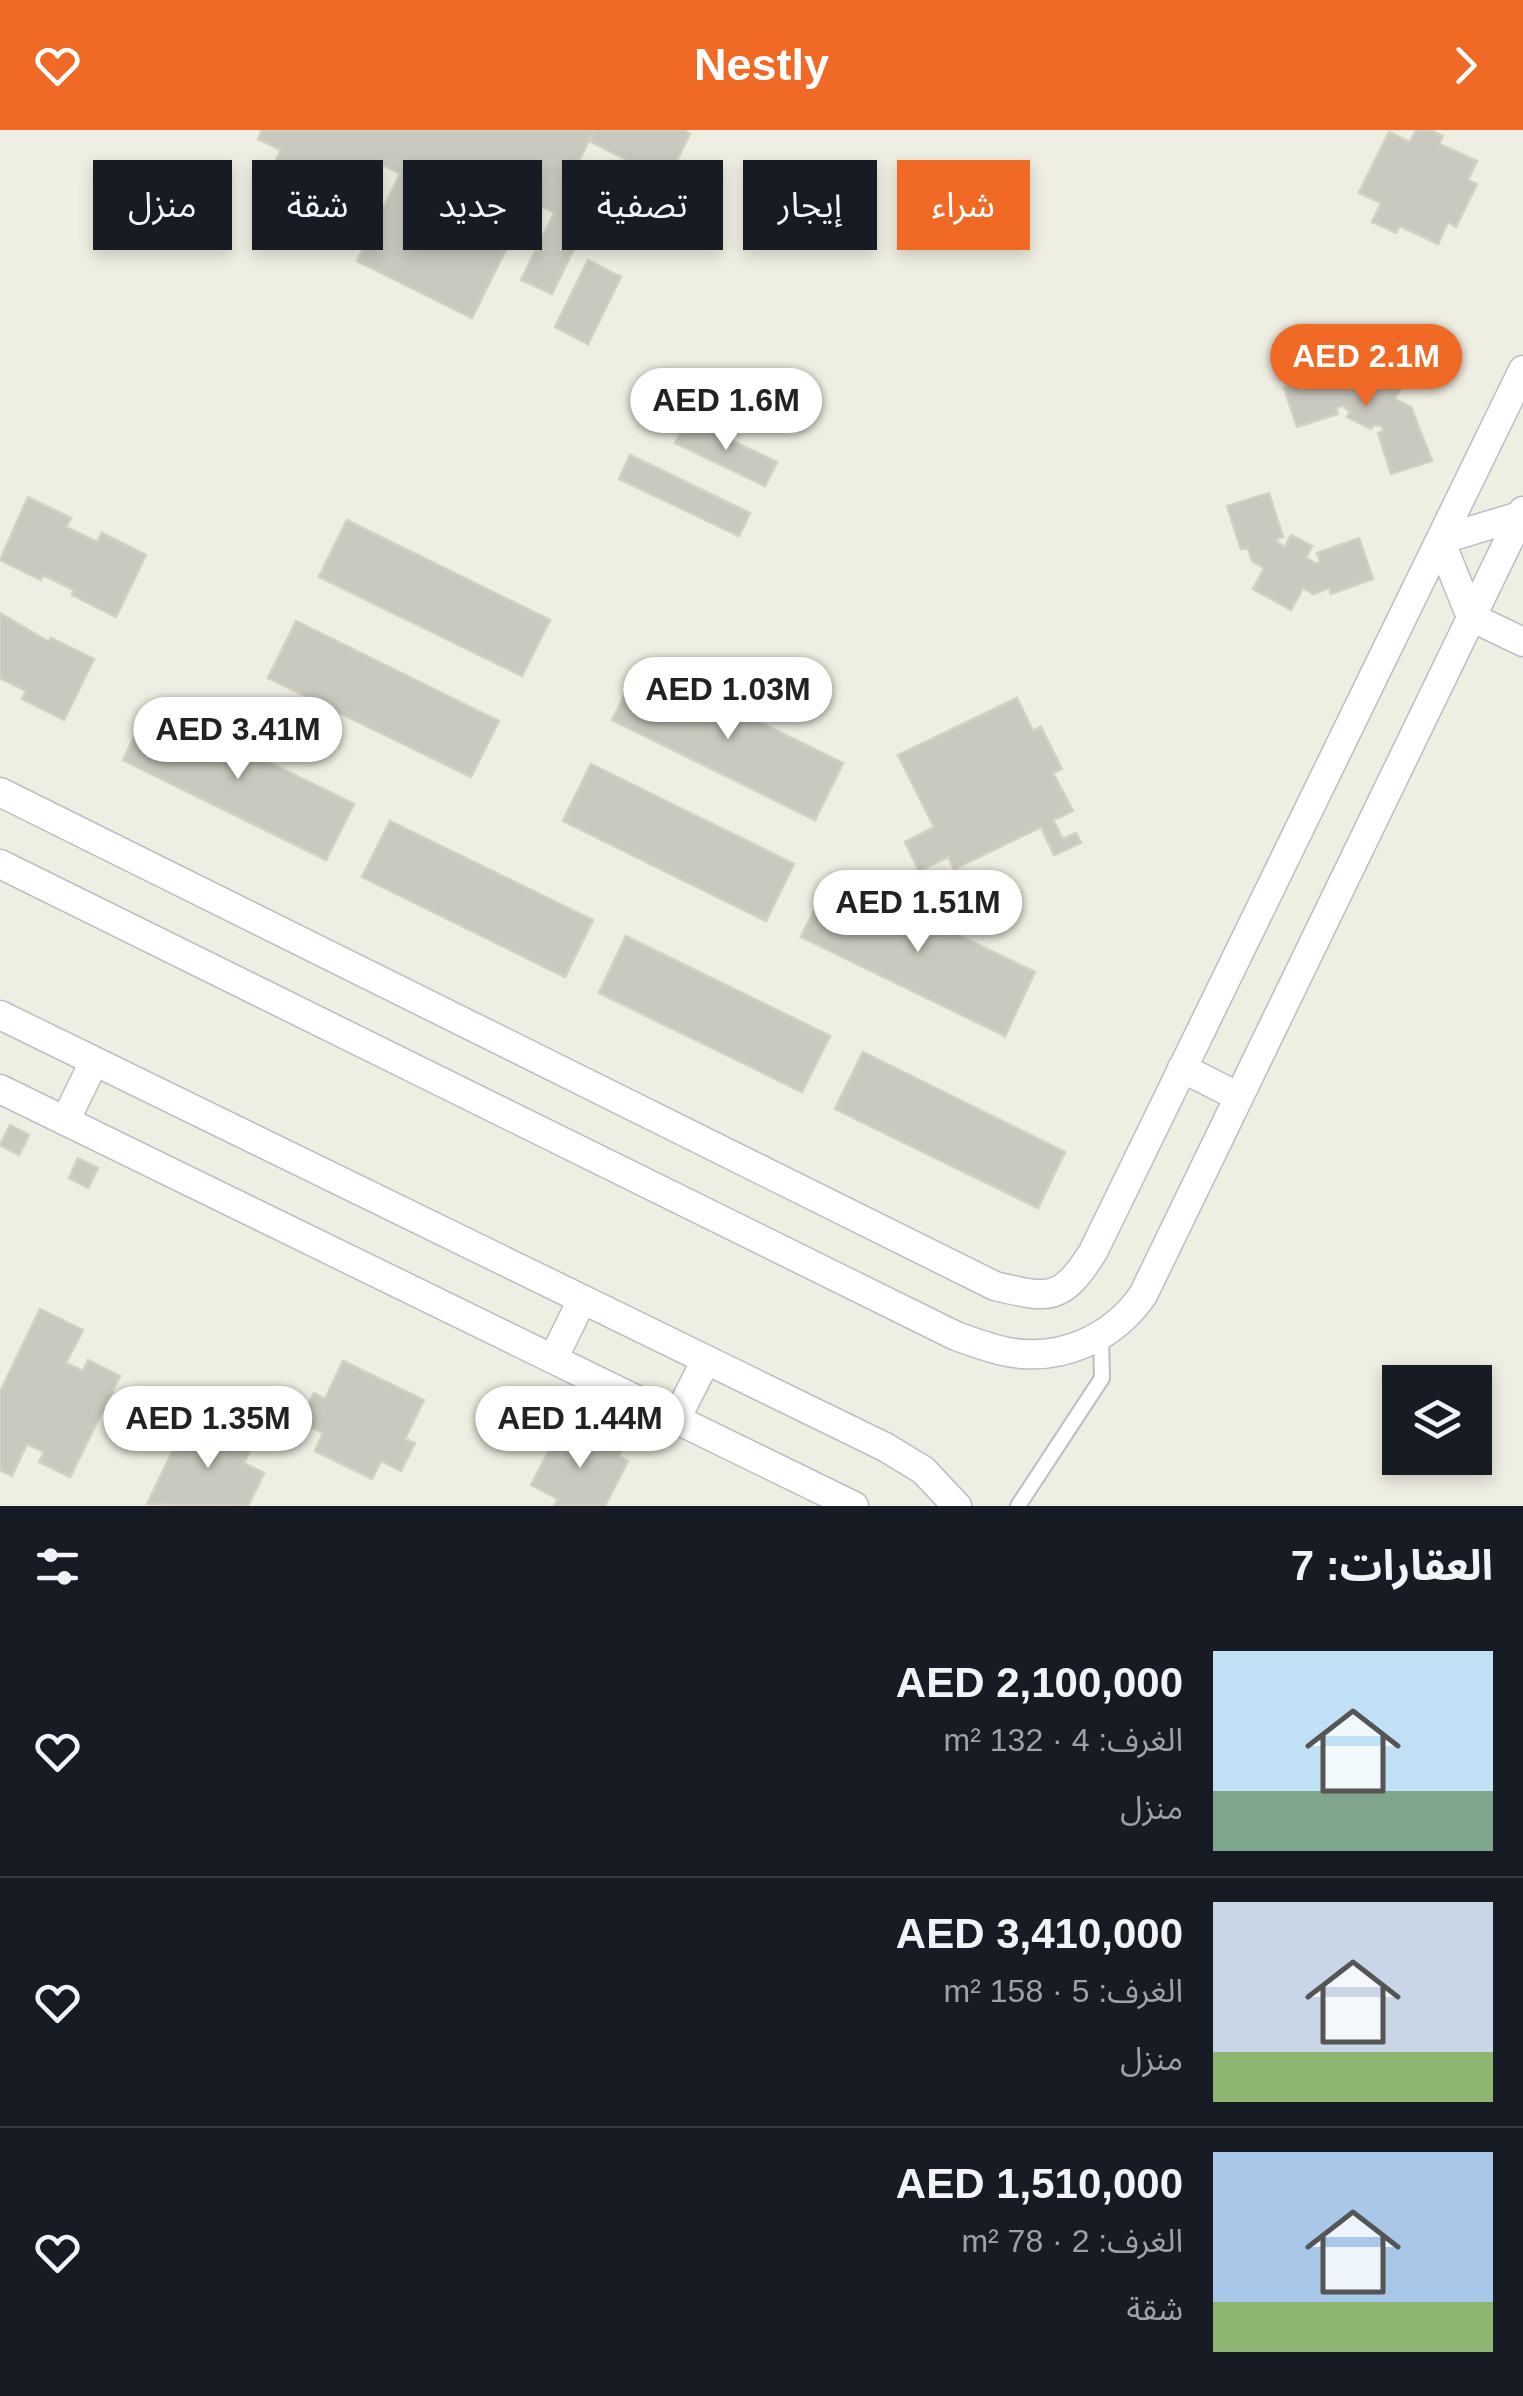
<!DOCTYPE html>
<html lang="ar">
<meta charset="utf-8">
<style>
:root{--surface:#171b24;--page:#242831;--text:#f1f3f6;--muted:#9ea1a6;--line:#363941;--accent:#f16a25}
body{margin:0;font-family:Helvetica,"Noto Sans Arabic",sans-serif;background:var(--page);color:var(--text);direction:rtl;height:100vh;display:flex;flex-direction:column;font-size:38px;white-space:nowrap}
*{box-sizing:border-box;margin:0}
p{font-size:32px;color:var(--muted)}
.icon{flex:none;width:55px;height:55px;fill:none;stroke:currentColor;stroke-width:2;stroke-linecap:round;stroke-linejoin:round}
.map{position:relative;height:1376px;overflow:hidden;direction:ltr}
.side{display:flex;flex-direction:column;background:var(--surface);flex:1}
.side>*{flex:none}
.banner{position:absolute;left:30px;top:30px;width:1000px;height:90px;direction:rtl;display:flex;gap:20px}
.controls{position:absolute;left:1382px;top:1235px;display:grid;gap:20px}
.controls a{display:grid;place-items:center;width:110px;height:110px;border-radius:0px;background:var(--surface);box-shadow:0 5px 15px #0003;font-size:50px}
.price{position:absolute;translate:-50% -85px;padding:0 22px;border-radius:35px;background:#fff;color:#222;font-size:32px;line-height:65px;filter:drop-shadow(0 2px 5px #0008)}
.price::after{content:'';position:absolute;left:50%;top:60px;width:30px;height:22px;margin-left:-15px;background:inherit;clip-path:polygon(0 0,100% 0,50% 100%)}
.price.current{background:var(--accent);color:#fff}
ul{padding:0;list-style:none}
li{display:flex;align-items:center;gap:30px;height:250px;padding:0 30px}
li+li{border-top:2px solid var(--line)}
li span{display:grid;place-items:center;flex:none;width:280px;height:200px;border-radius:0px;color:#555}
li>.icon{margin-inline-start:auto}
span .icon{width:120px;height:120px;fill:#fffc;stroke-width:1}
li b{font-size:42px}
h2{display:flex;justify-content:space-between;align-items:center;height:120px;padding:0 30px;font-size:42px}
.tag{padding:0 35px;border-radius:0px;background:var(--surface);box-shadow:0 5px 15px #0003;font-size:35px;line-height:90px}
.tag.current{background:var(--accent);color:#fff}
header{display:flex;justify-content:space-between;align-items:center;height:130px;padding:0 30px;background:var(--accent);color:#fff;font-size:45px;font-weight:800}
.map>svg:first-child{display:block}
</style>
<header><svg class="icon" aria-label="forward" viewBox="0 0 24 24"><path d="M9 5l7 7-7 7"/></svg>Nestly<svg class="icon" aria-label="heart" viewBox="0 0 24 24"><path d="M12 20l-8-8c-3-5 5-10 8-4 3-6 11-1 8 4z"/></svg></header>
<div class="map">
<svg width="1523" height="1376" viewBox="0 0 1523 1376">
<rect width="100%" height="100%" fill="#eeeee2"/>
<path fill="#c9c9bf" stroke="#d3d2c0" stroke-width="2.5" d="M262,0H594L569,52L612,74L597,105L584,98L552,164L521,150L554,83L530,71L472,188L357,131L400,44L381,34L358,80L272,38L281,20L258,9Z
M594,0H683L690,4L667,50L589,11Z
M1416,0H1430L1443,6L1439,14L1477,31L1468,50L1477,54L1456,97L1448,92L1438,114L1400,96L1396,103L1372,92L1381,73L1359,63L1389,2L1410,12Z
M588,130L621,147L588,214L555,197Z
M1369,225L1408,245L1395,269L1411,277L1432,331L1391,344L1378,303L1383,302L1382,296L1374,295L1371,299L1347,287L1350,282L1343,275L1336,278L1338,284L1297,297L1284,258L1325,245L1326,249L1345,244L1356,249Z
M686,289L777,332L765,356L675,313Z
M630,325L750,383L739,406L619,349Z
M1269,363L1283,407L1277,409L1278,413L1285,417L1291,405L1312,416L1306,428L1317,434L1320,432L1317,423L1359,408L1373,449L1331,464L1329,458L1314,464L1303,458L1291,480L1253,459L1264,438L1252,431L1248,418L1241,419L1227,376Z
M28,367L71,388L66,397L97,412L102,403L146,425L116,487L72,465L74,460L43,445L41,450L0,430Z
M347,390L550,490L522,546L319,447Z
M0,483L49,512L51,508L94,529L64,590L22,569L26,561L0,548Z
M296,491L499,591L471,647L268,548Z
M640,534L843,633L815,690L612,590Z
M1017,568L1033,601L1041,597L1062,639L1053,643L1073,681L1053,690L1063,709L1076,703L1081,713L1054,725L1041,697L954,739L948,727L919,741L905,712L934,697L898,625Z
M150,574L354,674L326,730L123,630Z
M591,634L794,734L766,791L563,691Z
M390,691L593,790L565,847L362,747Z
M832,744L1035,842L1005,906L801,807Z
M626,806L830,906L802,962L599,863Z
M863,922L1065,1022L1038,1078L835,979Z
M10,995L29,1005L19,1025L0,1015Z
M78,1028L98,1038L88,1058L69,1048Z
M40,1179L83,1200L66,1233L83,1241L88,1230L120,1246L70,1347L39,1332L44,1322L27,1314L12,1346L0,1340V1262Z
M343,1231L424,1270L405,1309L415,1313L401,1341L381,1331L372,1349L315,1321L323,1303L300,1292L314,1263L325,1269Z
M187,1291L224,1309L229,1298L255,1311L244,1333L264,1343L248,1376L147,1374Z
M561,1297L597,1315L600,1310L621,1321L619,1326L628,1331L605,1376H554L558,1369L531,1355Z"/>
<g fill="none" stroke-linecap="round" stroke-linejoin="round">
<g stroke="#bcbdc4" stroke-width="18">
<path id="lane" d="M1018,1376L1102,1248L1101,1206"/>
</g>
<g stroke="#bcbdc4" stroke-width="31">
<path id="street" d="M1523,385L1440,410L1471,487L1523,512
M0,662L995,1156C1050,1169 1061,1172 1093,1122L1523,240
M0,734L956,1206C973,1212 991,1219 1008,1222C1061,1232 1113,1208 1143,1165L1523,381
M0,885L885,1317L923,1340L957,1376
M1182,938L1239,967
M0,959L854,1376
M65,991L94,932
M553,1229L582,1170
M676,1289L706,1230"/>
</g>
<use href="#lane" stroke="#fff" stroke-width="14"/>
<use href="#street" stroke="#fff" stroke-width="28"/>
</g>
</svg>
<div class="controls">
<a><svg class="icon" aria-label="layers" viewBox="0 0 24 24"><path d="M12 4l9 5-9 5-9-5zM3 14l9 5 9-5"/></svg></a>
</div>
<b class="price current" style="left:1366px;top:279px">AED 2.1M</b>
<b class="price" style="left:726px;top:323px">AED 1.6M</b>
<b class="price" style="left:728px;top:612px">AED 1.03M</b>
<b class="price" style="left:238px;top:652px">AED 3.41M</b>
<b class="price" style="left:918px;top:825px">AED 1.51M</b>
<b class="price" style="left:208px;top:1341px">AED 1.35M</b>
<b class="price" style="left:580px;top:1341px">AED 1.44M</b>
<div class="banner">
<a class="tag current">شراء</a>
<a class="tag">إيجار</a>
<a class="tag">تصفية</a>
<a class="tag">جديد</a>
<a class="tag">شقة</a>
<a class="tag">منزل</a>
</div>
</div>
<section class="side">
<h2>العقارات: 7<svg class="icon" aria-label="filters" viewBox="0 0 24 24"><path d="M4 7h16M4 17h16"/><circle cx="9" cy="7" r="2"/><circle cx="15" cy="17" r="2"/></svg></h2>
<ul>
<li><span style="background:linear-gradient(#bfe0f5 70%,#7fa58c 0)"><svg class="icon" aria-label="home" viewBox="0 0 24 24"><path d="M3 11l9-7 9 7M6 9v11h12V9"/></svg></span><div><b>AED 2,100,000</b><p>الغرف: 4 · 132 m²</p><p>منزل</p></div><svg class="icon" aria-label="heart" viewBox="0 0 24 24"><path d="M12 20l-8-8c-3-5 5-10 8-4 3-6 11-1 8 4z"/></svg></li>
<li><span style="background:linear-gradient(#c9d6e8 75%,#8fb573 0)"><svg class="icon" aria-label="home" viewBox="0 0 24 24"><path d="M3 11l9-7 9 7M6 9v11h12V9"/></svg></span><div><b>AED 3,410,000</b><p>الغرف: 5 · 158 m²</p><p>منزل</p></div><svg class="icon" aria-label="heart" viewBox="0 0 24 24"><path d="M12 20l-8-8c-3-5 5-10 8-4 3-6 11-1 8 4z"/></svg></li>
<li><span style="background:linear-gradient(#a9c7e8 75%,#8fb573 0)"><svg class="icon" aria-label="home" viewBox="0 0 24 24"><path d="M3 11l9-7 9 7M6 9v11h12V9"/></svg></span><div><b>AED 1,510,000</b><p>الغرف: 2 · 78 m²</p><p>شقة</p></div><svg class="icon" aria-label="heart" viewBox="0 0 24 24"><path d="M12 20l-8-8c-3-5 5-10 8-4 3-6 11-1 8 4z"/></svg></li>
</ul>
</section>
